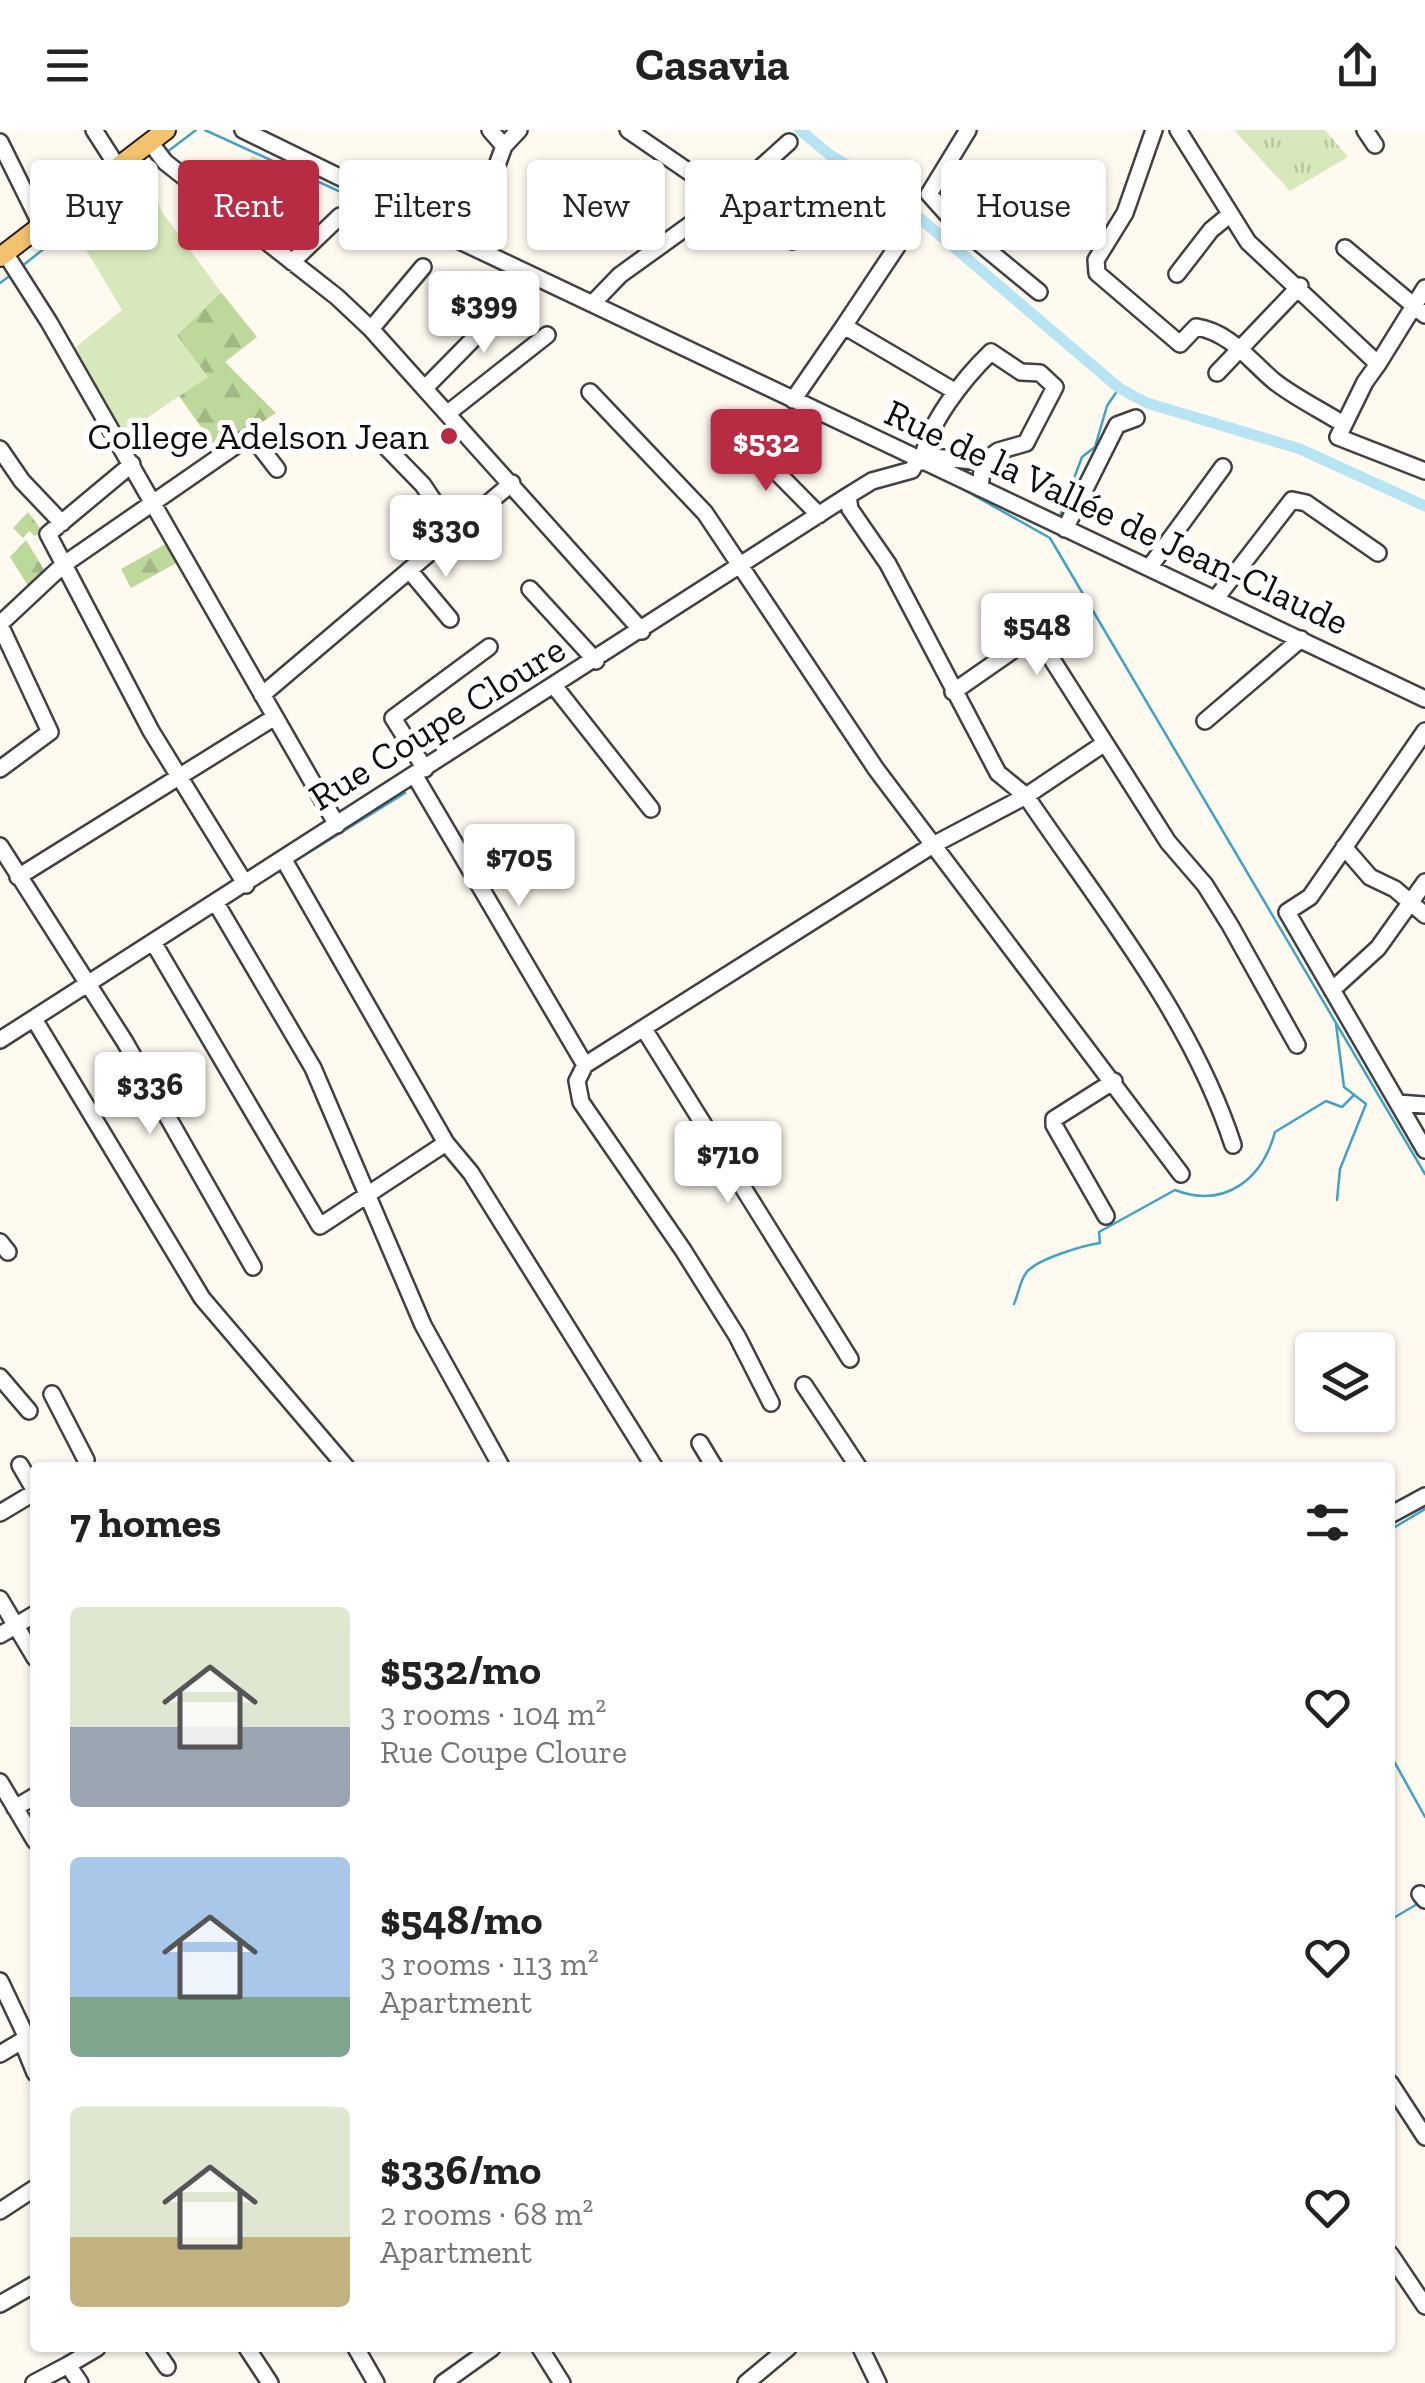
<!DOCTYPE html>
<meta charset="utf-8">
<style>
:root{--surface:#fff;--page:#f2f2f2;--text:#222;--muted:#767676;--accent:#b82c43}
body{margin:0;font-family:"Zilla Slab",serif;background:var(--page);color:var(--text);height:100vh;display:flex;flex-direction:column;font-size:38px;white-space:nowrap}
*{box-sizing:border-box;margin:0}
p{font-size:32px;color:var(--muted)}
.icon{flex:none;width:55px;height:55px;fill:none;stroke:currentColor;stroke-width:2;stroke-linecap:round;stroke-linejoin:round}
.map{position:relative;flex:1;overflow:hidden}
.sheet{position:absolute;left:30px;top:1332px;width:1365px;height:890px;display:flex;flex-direction:column;background:var(--surface);border-radius:10px;box-shadow:0 2px 8px #0004}
.sheet>*{flex:none}
.top-card{position:absolute;left:30px;top:30px;width:1365px;height:90px;display:flex;gap:20px}
.tools{position:absolute;left:1295px;top:1202px;display:grid;gap:20px}
.tools a{display:grid;place-items:center;width:100px;height:100px;border-radius:10px;background:var(--surface);box-shadow:0 2px 8px #0004;font-size:50px}
.price{position:absolute;translate:-50% -85px;padding:0 22px;border-radius:10px;background:#fff;color:#222;font-size:32px;line-height:65px;filter:drop-shadow(0 2px 5px #0008)}
.price::after{content:'';position:absolute;left:50%;top:60px;width:30px;height:22px;margin-left:-15px;background:inherit;clip-path:polygon(0 0,100% 0,50% 100%)}
.price.active{background:var(--accent);color:#fff}
ul{padding:0;list-style:none}
li{display:flex;align-items:center;gap:30px;height:250px;padding:0 40px}
li span{display:grid;place-items:center;flex:none;width:280px;height:200px;border-radius:10px;color:#555}
li>.icon{margin-inline-start:auto}
span .icon{width:120px;height:120px;fill:#fffc;stroke-width:1}
li b{font-size:42px}
h2{display:flex;justify-content:space-between;align-items:center;height:120px;padding:0 40px;font-size:42px}
.chip{padding:0 35px;border-radius:10px;background:var(--surface);box-shadow:0 2px 8px #0004;font-size:35px;line-height:90px}
.chip.active{background:var(--accent);color:#fff}
header{display:flex;justify-content:space-between;align-items:center;height:130px;padding:0 40px;background:var(--surface);font-size:45px;font-weight:700}
.map>svg:first-child{display:block}
</style>
<header><svg class="icon" aria-label="menu" viewBox="0 0 24 24"><path d="M4 6h16M4 12h16M4 18h16"/></svg>Casavia<svg class="icon" aria-label="share" viewBox="0 0 24 24"><path d="M12 15V3M7 8l5-5 5 5M5 13v7h14v-7"/></svg></header>
<div class="map">
<svg width="1425" height="2253" viewBox="0 0 1425 2253">
<defs>
<pattern id="grass-tufts" width="24" height="20" patternUnits="userSpaceOnUse" patternTransform="scale(2.5)"><rect width="24" height="20" fill="#d7e8bb"/><path d="M3 7l-1-3M5 7V3M7 7l1-3M15 17l-1-3M17 17v-4M19 17l1-3" fill="none" stroke="#b7c6a0"/></pattern>
<pattern id="forest-firs" width="22" height="20" patternUnits="userSpaceOnUse" patternTransform="scale(2.5)"><rect width="22" height="20" fill="#bdd89b"/><path d="M5 1l3.5 6h-7zM16 11l3.5 6h-7z" fill="#a1b884"/></pattern>
</defs>
<rect width="100%" height="100%" fill="#fefaf0"/>
<path fill="url(#grass-tufts)" d="M1234,0H1325L1348,27L1290,61Z"/>
<path fill="url(#forest-firs)" d="M221,162L257,207L225,232L276,283L218,321L179,266L177,205Z
M28,382L43,402L35,406L29,401L23,408L13,398Z
M26,410L46,443L30,459L10,427Z
M171,411L182,430L131,458L121,439Z"/>
<path fill="#d7e8bb" d="M253,26L294,46L245,90L213,64Z
M150,53L162,82L221,162L177,205L208,247L120,306L71,221L122,180L79,108Z"/>
<g fill="none" stroke-linecap="round" stroke-linejoin="round">
<path stroke="#41a2c7" stroke-width="2.5" d="M205,0L413,95
M167,22L196,0
M118,61L140,43
M21,137L106,69
M510,143L737,251
M10,146L43,197
M0,153L11,145
M127,345L136,359
M943,348L1050,408L1425,1044
M1060,386L1082,327L1095,317L1107,276L1119,258
M292,733L405,663
M254,757L281,740
M224,776L247,761
M1336,894L1344,957L1366,974L1340,1039L1337,1070
M1014,1174C1018,1165 1020,1151 1026,1143C1036,1129 1085,1115 1100,1113L1099,1102L1175,1060C1224,1079 1262,1050 1275,1002L1326,971L1342,977L1354,965
M1390,1400L1425,1379
M1390,1624L1425,1687
M1390,1790L1419,1773"/>
<path stroke="#b7e4f3" stroke-width="11" d="M800,0L830,25L881,55L1119,258L1147,273L1300,319L1425,376"/>
<g stroke="#414141" stroke-width="20">
<path id="minor" d="M94,0L117,36
M243,0L370,62L443,103L1425,569
M490,0L504,16
M968,0L929,64L955,93L1039,162
M1154,0L1125,83L1096,130L1097,143L1180,214L1196,197C1230,202 1250,231 1274,251C1294,267 1321,280 1343,294
M1178,0L1248,112L1378,234L1425,158
M1365,0L1375,15
M0,12L41,95
M150,12L165,32L337,167L371,199L642,501
M789,12L727,68L792,111L837,50
M443,103L462,73L496,38L504,16L519,0
M259,107L281,86
M1345,118L1425,185
M5,123L49,192L337,695
M292,132L340,86
M1177,144L1211,100L1228,86
M593,173L620,145L727,68L628,0
M844,196L906,103
M371,199L423,137
M1378,234L1365,252L1338,307L1425,341
M1217,243L1300,156
M425,258L488,194
M590,262L705,383L876,639L1181,1044
M793,270L844,196L956,262
M448,283L547,205
M746,311L819,385
M387,318L423,355L453,400
M0,319L22,351L62,393
M923,326L983,332
M923,332C924,297 966,246 991,222L1021,242L1040,243L1055,257L1029,307L1026,313L998,321L983,332L980,358
M132,334L48,404L151,601L246,755
M848,366L850,379L888,434L998,643L1026,666C1101,777 1191,886 1233,1015
M1065,399L1117,295L1136,288
M1149,438L1223,337
M409,440L450,489
M530,459L596,531
M1217,467L1292,370L1306,373L1378,423
M0,494L63,435L251,305L277,339
M0,495L50,602L0,639
M555,557L651,679
M953,562L1032,507L1039,509L1168,712L1205,755L1230,795L1297,915
M262,565L512,353
M1205,591L1301,509
M1425,601L1310,767L1287,782L1425,1020
M425,639L393,588L489,517
M415,646L585,935
M0,716L125,912L253,1137
M1344,717L1370,747L1395,759L1425,785
M284,730L446,1013L471,1043L655,1338
M18,747L275,587
M216,773L313,938L423,1195L502,1338
M153,812L320,1096L446,1013
M1332,860L1378,818L1425,752
M34,889L202,1168L347,1338
M644,899L850,1229
M0,910L846,367L872,351L912,340L918,329
M1398,973L1425,975
M1106,1086L1054,995V989L1114,951
M0,1112L8,1122
M0,1247L29,1281
M804,1255L859,1338
M52,1264L86,1330
M771,1273L737,1206L683,1120L581,972L577,951L585,935L933,715L1026,666L1105,613
M700,1313L715,1338
M20,1335L35,1361
M0,1383L35,1362
M1390,1385L1425,1366
M0,1469L35,1528
M0,1505L35,1484
M0,1652L35,1711
M15,1678L35,1666
M1420,1764L1425,1770
M0,1851L27,1908
M22,1911L35,1943
M0,1924L35,1903
M1390,1953L1425,2007
M0,2081L35,2058
M1390,2124L1425,2176
M0,2174L35,2154
M154,2218L167,2237
M247,2218L270,2253
M356,2218L376,2253
M540,2218L562,2253
M861,2218L878,2253
M68,2235L97,2218
M34,2253L68,2235L80,2253
M443,2253L492,2218
M746,2253L788,2218"/>
</g>
<g stroke="#1f1f1f" stroke-width="22">
<path id="major" d="M0,127L166,0"/>
</g>
<use href="#minor" stroke="#fff" stroke-width="15"/>
<use href="#major" stroke="#f2c26c" stroke-width="18"/>
</g>
<circle fill="#b82c43" stroke="#fff" stroke-width="4" cx="449" cy="306" r="10"/>
<g text-anchor="middle" stroke-width="10" stroke-linejoin="round" paint-order="stroke">
<g font-size="38" fill="#0e0e0e" stroke="#fff" text-anchor="end">
<text x="429" y="319">College Adelson Jean</text>
</g>
<g font-size="38" fill="#0e0e0e" stroke="#fff">
<text transform="translate(1117 387) rotate(25)" y="13">Rue de la Vallée de Jean-Claude</text>
<text transform="translate(437 593) rotate(-32)" y="13">Rue Coupe Cloure</text>
</g>
</g>
</svg>
<div class="tools">
<a><svg class="icon" aria-label="layers" viewBox="0 0 24 24"><path d="M12 4l9 5-9 5-9-5zM3 14l9 5 9-5"/></svg></a>
</div>
<b class="price" style="left:484px;top:226px">$399</b>
<b class="price active" style="left:766px;top:364px">$532</b>
<b class="price" style="left:446px;top:450px">$330</b>
<b class="price" style="left:1037px;top:548px">$548</b>
<b class="price" style="left:519px;top:779px">$705</b>
<b class="price" style="left:150px;top:1007px">$336</b>
<b class="price" style="left:728px;top:1076px">$710</b>
<div class="top-card">
<a class="chip">Buy</a>
<a class="chip active">Rent</a>
<a class="chip">Filters</a>
<a class="chip">New</a>
<a class="chip">Apartment</a>
<a class="chip">House</a>
</div>
<section class="sheet">
<h2>7 homes<svg class="icon" aria-label="filters" viewBox="0 0 24 24"><path d="M4 7h16M4 17h16"/><circle cx="9" cy="7" r="2"/><circle cx="15" cy="17" r="2"/></svg></h2>
<ul>
<li><span style="background:linear-gradient(#dfe7d0 60%,#9aa5b1 0)"><svg class="icon" aria-label="home" viewBox="0 0 24 24"><path d="M3 11l9-7 9 7M6 9v11h12V9"/></svg></span><div><b>$532/mo</b><p>3 rooms · 104 m²</p><p>Rue Coupe Cloure</p></div><svg class="icon" aria-label="heart" viewBox="0 0 24 24"><path d="M12 20l-8-8c-3-5 5-10 8-4 3-6 11-1 8 4z"/></svg></li>
<li><span style="background:linear-gradient(#a9c7e8 70%,#7fa58c 0)"><svg class="icon" aria-label="home" viewBox="0 0 24 24"><path d="M3 11l9-7 9 7M6 9v11h12V9"/></svg></span><div><b>$548/mo</b><p>3 rooms · 113 m²</p><p>Apartment</p></div><svg class="icon" aria-label="heart" viewBox="0 0 24 24"><path d="M12 20l-8-8c-3-5 5-10 8-4 3-6 11-1 8 4z"/></svg></li>
<li><span style="background:linear-gradient(#dfe7d0 65%,#c2b280 0)"><svg class="icon" aria-label="home" viewBox="0 0 24 24"><path d="M3 11l9-7 9 7M6 9v11h12V9"/></svg></span><div><b>$336/mo</b><p>2 rooms · 68 m²</p><p>Apartment</p></div><svg class="icon" aria-label="heart" viewBox="0 0 24 24"><path d="M12 20l-8-8c-3-5 5-10 8-4 3-6 11-1 8 4z"/></svg></li>
</ul>
</section>
</div>
